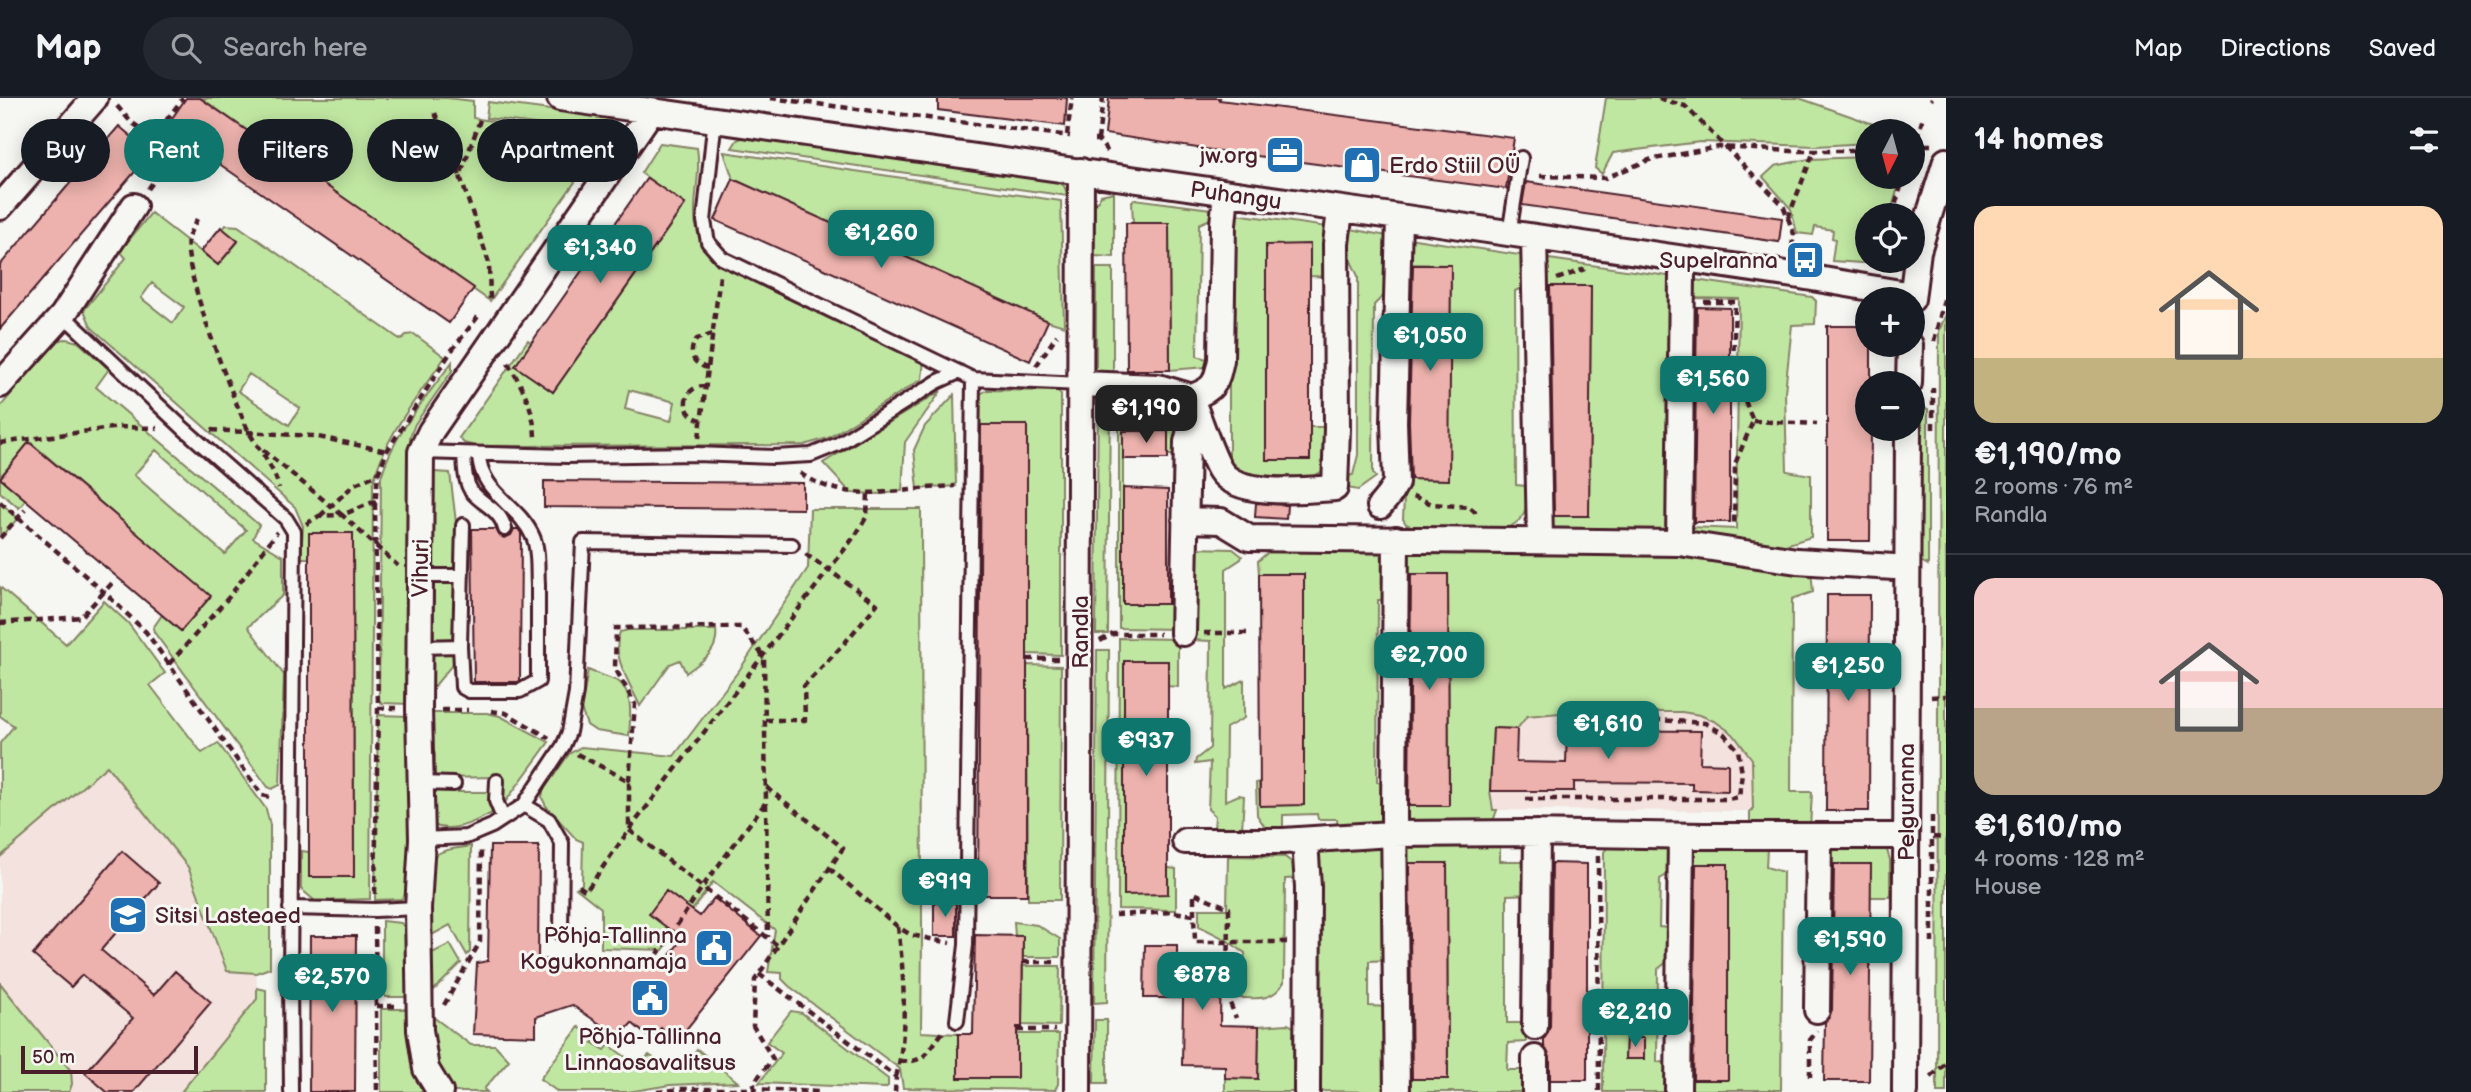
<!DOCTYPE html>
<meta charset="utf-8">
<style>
:root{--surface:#171b24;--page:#242831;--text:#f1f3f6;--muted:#9ea1a6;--line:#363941;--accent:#0f766e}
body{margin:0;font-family:"Balsamiq Sans",sans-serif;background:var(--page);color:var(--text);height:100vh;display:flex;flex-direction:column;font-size:26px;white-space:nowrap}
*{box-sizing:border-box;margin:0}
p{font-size:23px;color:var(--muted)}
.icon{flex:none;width:38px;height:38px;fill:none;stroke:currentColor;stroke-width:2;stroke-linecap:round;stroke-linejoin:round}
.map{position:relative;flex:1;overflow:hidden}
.panel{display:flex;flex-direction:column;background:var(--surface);width:525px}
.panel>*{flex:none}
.hud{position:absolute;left:21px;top:21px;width:665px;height:63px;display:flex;gap:14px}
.needle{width:46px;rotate:186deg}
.tools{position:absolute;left:1855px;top:21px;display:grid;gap:14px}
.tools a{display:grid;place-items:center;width:70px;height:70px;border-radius:50%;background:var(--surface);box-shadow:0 4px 18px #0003;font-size:35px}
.scale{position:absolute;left:21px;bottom:18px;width:177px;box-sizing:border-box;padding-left:7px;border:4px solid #4a1f2b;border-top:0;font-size:19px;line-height:24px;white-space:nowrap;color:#4a1f2b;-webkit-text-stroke:5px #f6f6f2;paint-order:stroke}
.price{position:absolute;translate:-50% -60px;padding:0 16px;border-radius:14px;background:var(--accent);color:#fff;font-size:23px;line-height:46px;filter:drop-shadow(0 2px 4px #0008)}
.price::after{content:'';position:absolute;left:50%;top:42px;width:21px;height:16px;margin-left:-10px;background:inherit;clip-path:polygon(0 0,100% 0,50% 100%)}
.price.on{background:#222;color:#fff}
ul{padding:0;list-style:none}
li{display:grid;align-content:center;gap:14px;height:371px;padding:0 28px}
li+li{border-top:2px solid var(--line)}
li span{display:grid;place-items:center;height:217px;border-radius:21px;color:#555}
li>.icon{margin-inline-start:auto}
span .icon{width:126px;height:126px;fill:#fffc;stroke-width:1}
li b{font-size:30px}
h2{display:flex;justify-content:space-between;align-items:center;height:84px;padding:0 28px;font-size:30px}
.tag{padding:0 24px;border-radius:32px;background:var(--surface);box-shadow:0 4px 18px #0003;font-size:24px;line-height:63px}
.tag.on{background:var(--accent);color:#fff}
header{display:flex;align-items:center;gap:42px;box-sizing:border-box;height:98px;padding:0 35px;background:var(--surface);border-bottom:2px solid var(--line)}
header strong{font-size:33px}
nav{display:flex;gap:38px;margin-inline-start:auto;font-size:24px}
.search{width:490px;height:63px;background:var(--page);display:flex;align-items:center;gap:18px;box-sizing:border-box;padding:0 24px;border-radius:38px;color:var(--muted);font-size:26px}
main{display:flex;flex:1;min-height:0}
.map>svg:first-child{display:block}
</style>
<header>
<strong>Map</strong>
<div class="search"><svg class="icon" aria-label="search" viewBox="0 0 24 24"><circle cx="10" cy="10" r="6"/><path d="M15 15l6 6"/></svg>Search here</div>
<nav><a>Map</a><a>Directions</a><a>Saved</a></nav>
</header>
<main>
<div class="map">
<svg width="1946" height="994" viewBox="0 0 1946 994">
<rect width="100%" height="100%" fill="#f6f6f2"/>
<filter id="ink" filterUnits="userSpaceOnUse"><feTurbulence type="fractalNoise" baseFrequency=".0143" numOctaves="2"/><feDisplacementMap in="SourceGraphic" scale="14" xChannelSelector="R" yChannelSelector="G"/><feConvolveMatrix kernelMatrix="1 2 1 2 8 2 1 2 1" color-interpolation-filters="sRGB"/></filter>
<g filter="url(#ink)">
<path fill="#f3e2dd" d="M1751,467L1753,713L1493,712L1490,693L1493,630Z
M92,537L254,760L257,901L181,994H19L0,978V645Z"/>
<path fill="#c0e7a2" stroke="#858366" stroke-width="2" fill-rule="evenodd" d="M201,0H447L473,3V20L605,42L490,203Z
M1606,0H1799L1893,33H1867V45L1817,48L1700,44L1613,55L1602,76L1595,70Z
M488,4L604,19L617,26L618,36L486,20Z
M746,38L1055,81L1064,88L1068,98L732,50L737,42Z
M660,45L697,50C704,88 679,129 714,158L924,262L922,281L828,340L804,347L475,348L464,345L459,340L528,242L531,245L553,294L685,107L641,75ZM629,292L675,304L671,323L625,311Z
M724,54L1061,103L1064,228L1048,223L733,81Z
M1867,59V79H1901L1890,117H1867L1868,163L1862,165L1832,163L1835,141L1832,140L1833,132L1815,129L1813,137L1797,135L1791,111L1763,79L1775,68L1809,61Z
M1114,94V159L1094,158L1095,107L1101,97Z
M1134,101L1211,111L1217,118L1199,126L1197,258L1213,263L1207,269L1170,272L1169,125H1133L1132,104Z
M151,115L218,167L238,144L223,131L226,127L238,128L401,242L406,237L414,236L445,259C418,299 384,338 373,386L370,801L315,803L301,791V753L309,754L354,778L353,435H309V460H301L303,428L295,409L91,229L84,212L126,160L120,153ZM152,185L184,209L173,225L141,200ZM249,276L300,310L289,327L238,293Z
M1236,116L1327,129L1330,179L1310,178V147H1266V361L1310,362V329H1330L1329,370L1312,379L1248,378L1232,367L1229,359V127Z
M1351,131L1387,138L1390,191L1374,207L1373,375L1376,379L1358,392L1348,390L1343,386V379L1353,377L1358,357V178L1343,146L1345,137Z
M1408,140L1526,158V188L1515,193L1516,387L1526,388C1526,409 1530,418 1508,430L1413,429L1406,426L1403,421L1405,381L1448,382L1451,167L1402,166Z
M1549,161L1675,179L1670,425L1666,432L1552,431L1546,427L1545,418H1589L1591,189L1547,188L1546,163Z
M1096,170H1113V276L1096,277Z
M1695,182L1812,199L1816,203L1815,226L1792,227L1785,294L1787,373L1811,377V439L1785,447L1784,451L1694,437L1691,429L1736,431L1739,201L1692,200V186Z
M1946,216V994H1937L1939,233Z
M67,241L78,244L109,271L96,289L259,427L253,440L283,458V497L248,529L284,577L280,687L272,691L268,689L154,534L153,530L162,517L181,533L210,498L30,344L0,379V309L57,242ZM156,352L246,432L225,456L134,377Z
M452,264V273L415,326L410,339V606L382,605L379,602L381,379C394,335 426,300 452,264Z
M987,292L1057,293L1061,297V557L1027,556V327H978L977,298Z
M941,293L905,344L902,393L882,396L851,395L823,365Z
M1098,296H1110L1108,536H1096Z
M1119,296C1177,297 1177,301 1178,357H1168V333H1123V506H1168V484H1178L1177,531L1119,530Z
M954,297L956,388L918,391L914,352L925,328Z
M1923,310L1928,311V467L1919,462L1920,349Z
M434,374L450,375L458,441V473H434Z
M0,380L26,402L19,410L0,394Z
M0,404L18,420L2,438L0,436Z
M810,411H921L922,839L921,934L958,936V979L1017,980V936H1059L1058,986L1055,992L903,990L900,971L789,888L782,881V875L768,874L775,832L713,784L663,852L601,850V810L576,790L582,786L583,744L576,741L546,708L542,700L543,693L569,656L581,649L674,658L740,571L808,470Z
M1191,450L1233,451L1242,458L1241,461L1226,471V591L1244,582V620L1226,630L1225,703L1239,697L1244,698L1242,731L1214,732L1215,718L1208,711L1210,664L1195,666L1196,661L1210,650L1211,543L1191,542Z
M1273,450L1385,452V502H1378L1377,684L1390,685L1388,725L1338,729L1337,721H1318L1317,716L1283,717V729H1265L1257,717L1256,685L1259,684L1260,707H1304V476H1259L1258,463Z
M1646,451L1811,472L1813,494L1792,501L1791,694H1812L1810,731L1750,727V713L1753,712L1752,661L1733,636L1716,624L1700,617L1682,614H1571L1527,618L1517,631L1493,630L1490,693L1493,712H1497L1492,726L1404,729V708L1449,707L1448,477L1403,476L1406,452Z
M434,484H457V543H434Z
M0,489L66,546L104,503L128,525L165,575L150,587L202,655L218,645L266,711L270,727V870L256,875L227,873L188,769L107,668L0,759V645L14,628L0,618Z
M628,532H716C719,554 702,563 686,575L680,562L670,566L640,608C631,587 610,557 620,534Z
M1119,540L1178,541V589L1167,588V563H1124V796H1168V770L1176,771V812L1118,811Z
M1097,552H1109L1107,904L1094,905Z
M433,554H457V561L433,590Z
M1027,567L1061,568L1060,802H1028Z
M588,572C595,575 616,582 619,584C634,595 630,622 629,638L596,633L587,627L581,611Z
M427,615H487L500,618L549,644L503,707L498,679L435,680V656L427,639Z
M378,617L409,618L408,796L401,801L375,802Z
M435,691H457L458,694H492L494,714C476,723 453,736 433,727L427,710Z
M1388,745L1387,862L1369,863V908L1388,909L1387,994L1315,993L1317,752Z
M1407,745H1500V763H1524L1525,745L1531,796L1507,797V925H1526V944L1508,945L1507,972H1526V994H1405L1404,981L1448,980L1447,766L1404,765Z
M1665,745L1674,753L1675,772L1660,781L1659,829L1668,830V863L1658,871L1657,964L1675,965V994H1603L1604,754L1610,746ZM1626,940H1644V961L1625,960Z
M1827,746H1885L1890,762V799H1870V766H1826Z
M471,748L470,854L467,857L450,827L430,838L431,762C439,750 458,751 471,748Z
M1690,748L1767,750L1766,769L1783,774L1781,992H1685V982L1728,981V766H1685Z
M1228,758L1285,759L1300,771L1301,780L1285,781L1284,884C1272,906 1253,899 1230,900L1242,892L1245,855L1225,841L1199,828V811H1227Z
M382,823L401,825L406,831L409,899H386L382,894Z
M1014,824L1037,827L1060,841V859H1023V838H1015Z
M450,846L461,865L430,896V856Z
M1023,868H1060L1059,928L1022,927Z
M0,885L71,973L72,986L69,994H0Z
M257,890L266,892V994H181L257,901Z
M381,911H411L429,994H381Z
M791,913L802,915L888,981V988L885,990L759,985L782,955L767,944Z
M429,916L471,947H495L509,962L484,991L487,994H452C432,968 431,947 429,916Z
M1095,922H1107V985H1094Z
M1288,926L1295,930L1299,937V994H1225V980H1258L1259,928Z
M579,929L594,941L593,945L605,952L609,947L638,968L649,957L668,970L675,961L684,968L697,951L738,984L670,987L628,994H558L540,981Z"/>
<path fill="#edb2ad" stroke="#4a1f2b" stroke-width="2" d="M186,0H200L474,190L449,225L166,29Z
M938,0H1067L1065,28L938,12Z
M1109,0H1220L1219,2L1514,40L1506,91L1204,51L1105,36Z
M119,28L151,55L0,231V167Z
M647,80L685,106L553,294L515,268Z
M733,81L1048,223L1030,263L715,122Z
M1526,84L1782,120L1779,144L1522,107Z
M1126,125H1169L1170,272H1127Z
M221,129L238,143L218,167L201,153Z
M1310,146V362H1266V147Z
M1413,167H1451L1449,382L1411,381L1409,324Z
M1550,188H1591L1589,418H1554Z
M1697,209L1730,210V424H1694Z
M1827,228H1867V247H1871V285H1867V331H1871L1870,443H1827Z
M981,327H1027V797H978Z
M1123,333H1168V361H1123Z
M29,344L211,498L181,533L0,380Z
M544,383L803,385V411L544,409Z
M1123,390L1168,392V506H1123Z
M1256,405L1287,407L1286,421L1255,419Z
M472,431H496L499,437L504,440L511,437L514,431H518L521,435L520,583L518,584H474Z
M309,435H353L354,779H309Z
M1259,476H1304V707L1260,708Z
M1411,476H1448L1449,708H1409Z
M1827,497H1870L1869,713H1826Z
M1124,563H1168V796L1124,797Z
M1493,630L1517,631L1516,664L1566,665L1567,632L1701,633L1700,665L1728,666V693L1692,692V685L1574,684V693H1490Z
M490,748H539L538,861L661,869L682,841L649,816L666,793L700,818L714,800L761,838L676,944L661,930L652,942L632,925L619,939L572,907L536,919V938L473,936L477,865L488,863Z
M122,753L159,785L101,852L154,897L175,873L211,904L134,994H107L85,975L133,920L82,877L71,889L33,857Z
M1409,765H1447L1448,981H1412Z
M1552,765L1587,766V982H1550V959L1544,948V941L1550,929Z
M1696,766H1728V982H1693Z
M1834,766H1871L1869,983H1824L1825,924L1832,912Z
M934,805H956V838H934Z
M975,837L1023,838L1022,929H1017V980H958V936H973Z
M310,838H356L355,994H309Z
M1145,847H1177V859H1221L1220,927L1259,928L1258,981L1225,980V968L1182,967L1183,900H1144Z
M1626,940H1644V961H1625Z"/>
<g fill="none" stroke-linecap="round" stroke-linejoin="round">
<g stroke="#4a1f2b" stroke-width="18">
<path id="service" d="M715,20L704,123L708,144L722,160L973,281L1081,286
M1509,136L1521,60
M63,217L183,330L286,421L294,434L290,881L291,994
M421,354L567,358L697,356L773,359L811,357L838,346L937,284L959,274
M464,356C465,369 464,383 472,394C484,408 500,411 505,431
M463,427L460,548L462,589L469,593H520L538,583C538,551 538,519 538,487C537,472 539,452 533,439C518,405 480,396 479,356
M420,478H461
M419,549L460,548
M497,683L496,703L503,720
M420,685L454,686
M524,707L549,722L562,745L561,836
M422,741L466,739L492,728L524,707L563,648L569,634L576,595L583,444L792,447
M290,810L375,812L418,810
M957,923L966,847L973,281"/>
</g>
<g stroke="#4a1f2b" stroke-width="30">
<path id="minor" d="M560,0L1399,119L1800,178L1912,197
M0,109L95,0
M1534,139L1540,442
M1912,201L1918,153L1946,63
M1909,285L1910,247
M1081,286L1158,289L1192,299L1195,311L1187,344L1183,535
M0,287L63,217L134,108
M1192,299C1215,291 1216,285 1221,262L1223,126L1226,95
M1195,311C1203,331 1210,354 1220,372C1237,400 1307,392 1335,390L1337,331L1336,146L1340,112
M1380,408L1389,397L1396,385L1394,324L1399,119
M1185,422L1221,423L1249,440L1679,445L1797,463L1894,469
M1396,441L1394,717L1397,994
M1679,445L1682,177L1685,162
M1305,742L1308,789L1307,994
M1185,743H1283L1391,736L1525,735L1703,738H1893
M1817,912L1819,738
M1535,929L1537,735
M440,994L426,971L420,932L418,810L422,741L419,611L421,354L431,333L652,12
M1078,994L1081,73
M1535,994V960
M1678,994L1681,738
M1905,994L1908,331"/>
</g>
<path stroke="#4a1f2b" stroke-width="4.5" stroke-dasharray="7 5" stroke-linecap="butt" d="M770,0L1070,38
M1659,0L1685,8L1783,107L1794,136L1791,155
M1931,2L1932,0
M117,8L130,23L200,75
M435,15L460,78
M480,22L460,78L489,165L490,203
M1067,37L1072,0
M1094,42H1098L1108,54
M1098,42L1103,0
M157,44L162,28L183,0
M1913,47H1931
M1913,51L1923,20
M1540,78L1605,80L1649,62L1719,49L1791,53H1867
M148,91L174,56
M1892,117L1904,79
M1788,120L1814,53
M197,121C194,127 190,134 188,140C182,172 233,301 249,334C259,352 274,369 279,390
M1557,181L1585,171
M1704,204H1735L1733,272L1753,323L1735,366L1734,427H1732
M1934,243L1946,193
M508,265C523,290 535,312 535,342
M1036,268L1057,237
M708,270C692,267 687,253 697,241L713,236
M702,322C678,317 682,287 706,288
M1753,323L1817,326
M1933,331V290
M211,332L313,338L387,353
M699,340L720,178
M0,345L119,329L157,330
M263,352L342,417L376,403
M800,375C847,408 903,390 955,388
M1413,398L1432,406L1470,409L1475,414L1476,420
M0,404L104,494L146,534L262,697L274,700
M320,418L355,386L378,376
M306,426L319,418L342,417L398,468
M0,440L25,412
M0,525L81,519L115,482
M1204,535H1247
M1100,543L1113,536H1160
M1027,561H1058
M169,566L229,499L277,434
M1931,599L1946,598
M378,610H398
M442,612H468
M491,613L506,615L549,640
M765,622H805L804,588L843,547L877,506L804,455
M577,656L629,683V732L777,847
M629,683L635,606L615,570L616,530L741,529L764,559L766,704L703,788L658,856
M1526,701H1727L1739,699L1742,675L1738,652L1724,636L1705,625L1626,620L1573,622L1556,626
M766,705L768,839
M1933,739L1946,740
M1598,758L1599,994
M829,770L898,829L911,837L950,845
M579,788L586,793L629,732L857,435L867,418L868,395
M375,796L378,610L375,408L378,376L387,353L452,252L480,216
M1115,817L1173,814L1194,817L1195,844H1287
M1194,817V795L1229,810L1228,900L1236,920
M375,829L377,994
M1932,845V714
M1023,864H1057
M759,876L896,979L895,994
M444,907L480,844L481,751
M376,908H396
M1017,932H1055
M900,963C928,966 928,950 945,932
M896,979C908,935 904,874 898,829
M1810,979V942L1817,933
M1931,979L1946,965
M657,994L681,991H754V984L773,961L753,928L755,882L843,750L766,689
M755,994L754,991L819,994"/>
<use href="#service" stroke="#f6f6f2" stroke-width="12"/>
<use href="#minor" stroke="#f6f6f2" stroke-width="24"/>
</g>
</g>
<defs>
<g id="office-square" transform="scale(2.0125)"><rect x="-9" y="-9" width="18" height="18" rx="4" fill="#1f6fb2" stroke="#f6f6f2"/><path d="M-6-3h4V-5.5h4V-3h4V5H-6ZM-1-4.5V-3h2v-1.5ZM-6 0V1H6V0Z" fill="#fff"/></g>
<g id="shop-square" transform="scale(2.0125)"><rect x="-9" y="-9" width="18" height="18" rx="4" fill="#1f6fb2" stroke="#f6f6f2"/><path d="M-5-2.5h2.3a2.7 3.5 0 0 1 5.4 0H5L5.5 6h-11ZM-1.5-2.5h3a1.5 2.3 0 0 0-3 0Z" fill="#fff"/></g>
<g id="bus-square" transform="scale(2.0125)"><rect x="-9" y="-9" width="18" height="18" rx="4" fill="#1f6fb2" stroke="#f6f6f2"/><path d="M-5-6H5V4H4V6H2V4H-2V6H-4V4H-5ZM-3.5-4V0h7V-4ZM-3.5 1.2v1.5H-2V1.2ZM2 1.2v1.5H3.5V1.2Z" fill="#fff"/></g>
<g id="school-square" transform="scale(2.0125)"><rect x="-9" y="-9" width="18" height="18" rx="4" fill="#1f6fb2" stroke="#f6f6f2"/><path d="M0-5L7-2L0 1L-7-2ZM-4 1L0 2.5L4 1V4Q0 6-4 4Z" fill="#fff"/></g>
<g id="civic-square" transform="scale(2.0125)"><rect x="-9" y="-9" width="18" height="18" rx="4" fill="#1f6fb2" stroke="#f6f6f2"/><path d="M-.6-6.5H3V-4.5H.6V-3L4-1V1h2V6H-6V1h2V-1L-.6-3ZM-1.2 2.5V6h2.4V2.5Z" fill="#fff"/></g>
</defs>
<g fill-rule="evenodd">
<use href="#office-square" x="1285" y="57"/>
<use href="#shop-square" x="1362" y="67"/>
<use href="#bus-square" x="1805" y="162"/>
<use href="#school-square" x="128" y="817"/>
<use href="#civic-square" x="714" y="850"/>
<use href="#civic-square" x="650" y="900"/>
</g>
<g text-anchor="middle" stroke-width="6" stroke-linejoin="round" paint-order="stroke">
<g font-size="23" fill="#4a1f2b" stroke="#f6f6f2" text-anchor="end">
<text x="1258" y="65">jw.org</text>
<text x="1389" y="75" text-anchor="start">Erdo Stiil OÜ</text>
<text x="1778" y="170">Supelranna</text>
<text x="155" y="825" text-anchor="start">Sitsi Lasteaed</text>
<text x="687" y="845">Põhja-Tallinna<tspan x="687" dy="26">Kogukonnamaja</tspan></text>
<text x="650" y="946" text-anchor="middle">Põhja-Tallinna<tspan x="650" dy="26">Linnaosavalitsus</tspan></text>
</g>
<g font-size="23" fill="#4a1f2b" stroke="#f6f6f2">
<text transform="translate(1236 97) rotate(8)" y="8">Puhangu</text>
<text transform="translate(420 470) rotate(-89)" y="8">Vihuri</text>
<text transform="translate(1080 534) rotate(-90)" y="8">Randla</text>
<text transform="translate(1906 704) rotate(-90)" y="8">Pelguranna</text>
</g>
</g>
</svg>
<div class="tools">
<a><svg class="needle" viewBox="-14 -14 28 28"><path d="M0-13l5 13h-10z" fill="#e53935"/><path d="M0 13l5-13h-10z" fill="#9ea1a6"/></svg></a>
<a><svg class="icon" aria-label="locate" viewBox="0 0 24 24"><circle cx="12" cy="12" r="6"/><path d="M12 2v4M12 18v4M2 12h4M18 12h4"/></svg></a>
<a>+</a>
<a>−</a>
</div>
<div class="scale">50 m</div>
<b class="price" style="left:881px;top:172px">€1,260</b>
<b class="price" style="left:600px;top:187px">€1,340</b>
<b class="price" style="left:1430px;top:275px">€1,050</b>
<b class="price" style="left:1713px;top:318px">€1,560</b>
<b class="price on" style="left:1146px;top:347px">€1,190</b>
<b class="price" style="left:1429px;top:594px">€2,700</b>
<b class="price" style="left:1848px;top:605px">€1,250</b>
<b class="price" style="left:1608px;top:663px">€1,610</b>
<b class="price" style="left:1146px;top:680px">€937</b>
<b class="price" style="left:945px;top:821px">€919</b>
<b class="price" style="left:1850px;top:879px">€1,590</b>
<b class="price" style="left:1202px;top:914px">€878</b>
<b class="price" style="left:332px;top:916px">€2,570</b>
<b class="price" style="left:1635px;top:951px">€2,210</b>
<div class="hud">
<a class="tag">Buy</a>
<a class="tag on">Rent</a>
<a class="tag">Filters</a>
<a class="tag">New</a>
<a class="tag">Apartment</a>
</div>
</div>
<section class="panel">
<h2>14 homes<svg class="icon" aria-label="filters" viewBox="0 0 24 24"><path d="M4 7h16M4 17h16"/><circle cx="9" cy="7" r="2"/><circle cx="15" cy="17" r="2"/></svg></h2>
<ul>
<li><span style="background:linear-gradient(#ffd9b3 70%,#c2b280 0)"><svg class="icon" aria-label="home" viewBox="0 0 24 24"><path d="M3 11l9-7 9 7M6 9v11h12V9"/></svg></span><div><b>€1,190/mo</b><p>2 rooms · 76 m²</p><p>Randla</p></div></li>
<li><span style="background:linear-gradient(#f6c9c9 60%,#b9a48a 0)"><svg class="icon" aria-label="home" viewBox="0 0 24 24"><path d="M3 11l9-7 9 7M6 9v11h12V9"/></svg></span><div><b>€1,610/mo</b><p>4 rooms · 128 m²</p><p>House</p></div></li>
</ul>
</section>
</main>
